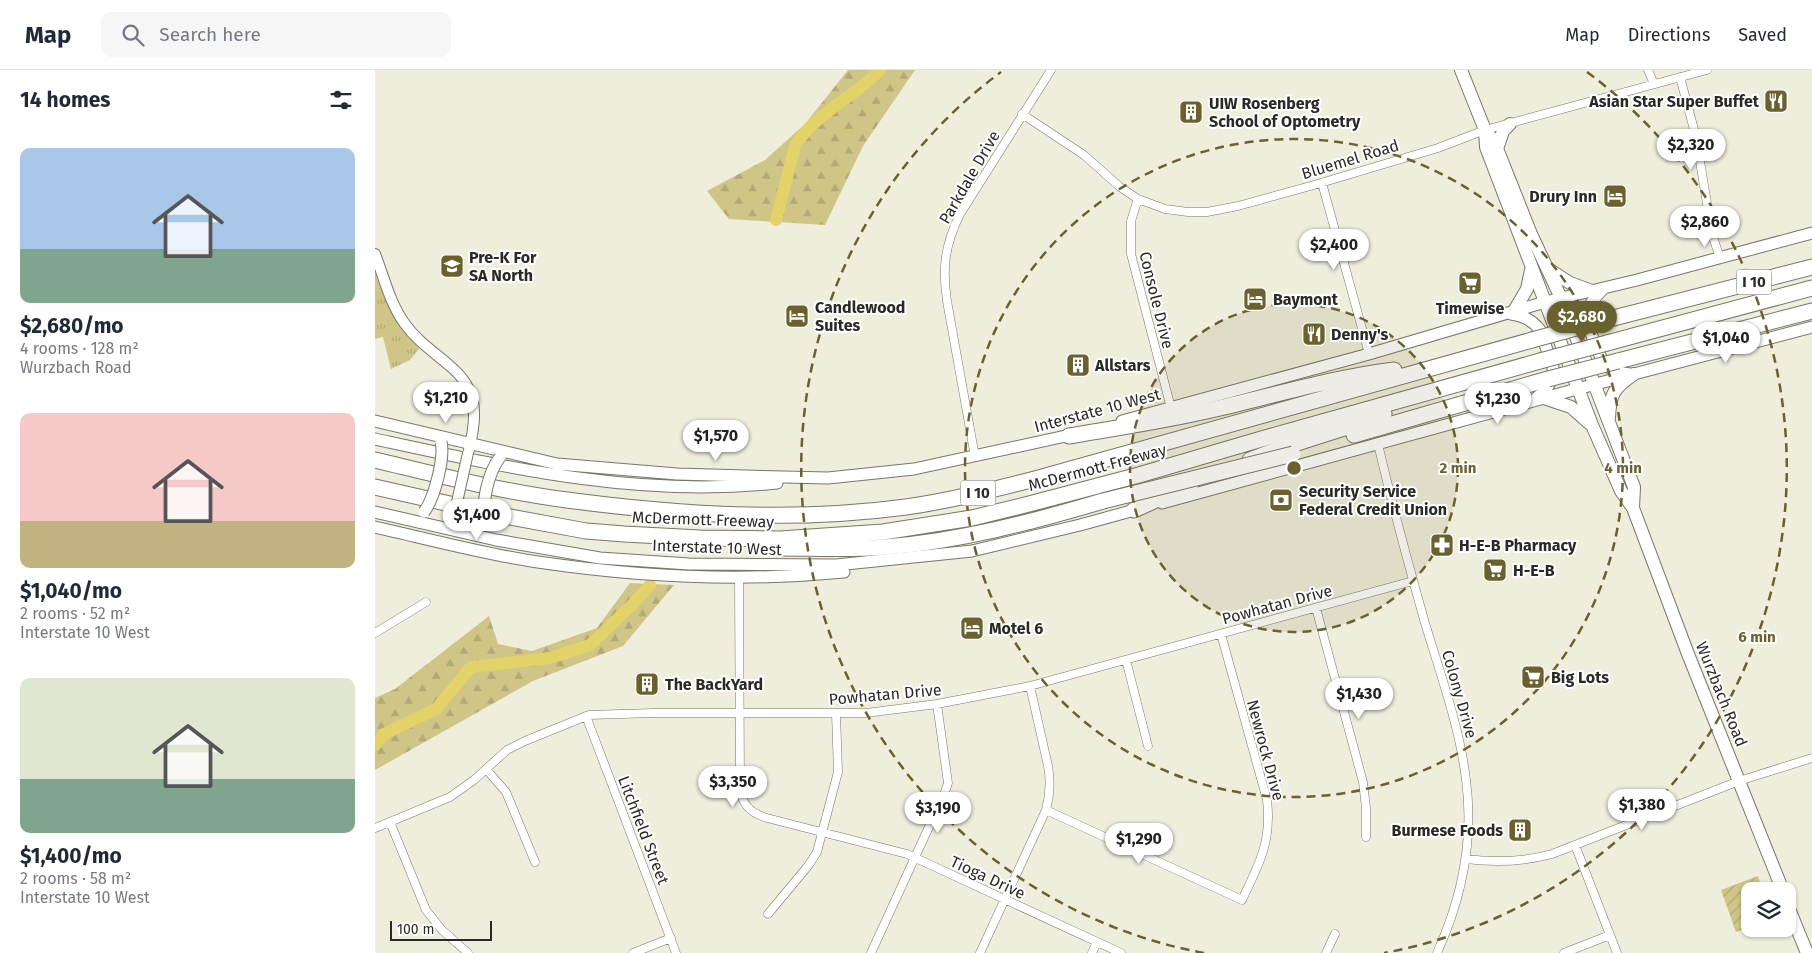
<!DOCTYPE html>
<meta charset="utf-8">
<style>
:root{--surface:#fff;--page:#f6f6f7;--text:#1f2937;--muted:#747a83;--line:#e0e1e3;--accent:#69612e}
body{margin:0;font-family:"Fira Sans",sans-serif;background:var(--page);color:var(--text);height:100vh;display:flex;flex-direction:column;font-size:19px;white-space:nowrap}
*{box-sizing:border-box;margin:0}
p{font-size:16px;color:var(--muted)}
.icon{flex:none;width:28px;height:28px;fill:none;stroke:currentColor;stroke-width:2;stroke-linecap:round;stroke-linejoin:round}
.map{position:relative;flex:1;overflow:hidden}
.side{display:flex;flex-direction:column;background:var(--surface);width:375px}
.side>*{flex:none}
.buttons{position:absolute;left:1366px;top:812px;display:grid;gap:10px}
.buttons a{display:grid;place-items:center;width:55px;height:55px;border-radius:10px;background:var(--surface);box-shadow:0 1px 4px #0004;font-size:25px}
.scale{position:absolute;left:15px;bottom:12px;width:102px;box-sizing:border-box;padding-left:5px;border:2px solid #2a2923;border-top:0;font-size:14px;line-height:18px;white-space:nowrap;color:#2a2923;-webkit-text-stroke:4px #fff;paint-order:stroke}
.price{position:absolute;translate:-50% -42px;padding:0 11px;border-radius:18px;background:#fff;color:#222;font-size:16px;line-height:32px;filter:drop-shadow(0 1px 2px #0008)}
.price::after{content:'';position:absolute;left:50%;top:30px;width:15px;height:11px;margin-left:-8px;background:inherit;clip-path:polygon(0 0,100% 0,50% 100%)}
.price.selected{background:var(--accent);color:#fff}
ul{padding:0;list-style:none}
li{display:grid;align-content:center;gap:10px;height:265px;padding:0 20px}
li span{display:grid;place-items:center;height:155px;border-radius:10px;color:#555}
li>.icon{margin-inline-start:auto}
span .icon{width:90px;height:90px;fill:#fffc;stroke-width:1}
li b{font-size:21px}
h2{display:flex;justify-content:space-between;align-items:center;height:60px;padding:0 20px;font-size:21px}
header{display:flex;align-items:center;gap:30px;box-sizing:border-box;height:70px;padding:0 25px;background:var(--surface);border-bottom:1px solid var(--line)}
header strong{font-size:24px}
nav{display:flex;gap:28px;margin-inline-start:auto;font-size:18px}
.search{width:350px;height:45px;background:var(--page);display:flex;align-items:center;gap:12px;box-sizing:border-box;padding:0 18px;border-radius:10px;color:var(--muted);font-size:19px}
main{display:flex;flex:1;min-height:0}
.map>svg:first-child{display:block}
</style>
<header>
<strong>Map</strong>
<div class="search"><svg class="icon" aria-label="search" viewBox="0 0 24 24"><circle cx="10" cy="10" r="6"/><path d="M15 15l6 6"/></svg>Search here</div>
<nav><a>Map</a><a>Directions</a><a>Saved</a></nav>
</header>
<main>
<section class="side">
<h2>14 homes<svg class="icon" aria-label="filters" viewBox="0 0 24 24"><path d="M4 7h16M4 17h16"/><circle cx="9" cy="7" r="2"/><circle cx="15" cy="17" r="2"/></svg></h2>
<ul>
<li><span style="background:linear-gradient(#a9c7e8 65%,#7fa58c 0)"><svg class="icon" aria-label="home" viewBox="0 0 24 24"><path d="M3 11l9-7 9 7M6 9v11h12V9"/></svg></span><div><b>$2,680/mo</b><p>4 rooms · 128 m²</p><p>Wurzbach Road</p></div></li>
<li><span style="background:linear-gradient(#f6c9c9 70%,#c2b280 0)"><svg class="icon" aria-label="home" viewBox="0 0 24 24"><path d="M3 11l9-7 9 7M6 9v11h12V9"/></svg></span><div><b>$1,040/mo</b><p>2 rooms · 52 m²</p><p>Interstate 10 West</p></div></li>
<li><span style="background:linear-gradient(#dfe7d0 65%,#7fa58c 0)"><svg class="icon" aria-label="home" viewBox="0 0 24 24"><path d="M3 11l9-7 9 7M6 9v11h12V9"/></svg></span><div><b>$1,400/mo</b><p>2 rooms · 58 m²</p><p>Interstate 10 West</p></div></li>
</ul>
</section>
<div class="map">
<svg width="1437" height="883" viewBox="0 0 1437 883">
<defs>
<pattern id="grass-tufts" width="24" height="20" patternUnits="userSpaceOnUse" patternTransform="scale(1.25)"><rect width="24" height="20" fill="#cfc587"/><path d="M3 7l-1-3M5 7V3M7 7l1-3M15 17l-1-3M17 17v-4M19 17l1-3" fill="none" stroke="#b2a974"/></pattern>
<pattern id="forest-firs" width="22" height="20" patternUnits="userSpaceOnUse" patternTransform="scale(1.25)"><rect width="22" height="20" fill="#cfc587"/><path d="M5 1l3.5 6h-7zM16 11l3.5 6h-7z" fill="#b2a974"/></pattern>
<pattern id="garden-furrows" width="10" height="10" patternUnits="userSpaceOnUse" patternTransform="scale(1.25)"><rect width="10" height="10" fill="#cfc587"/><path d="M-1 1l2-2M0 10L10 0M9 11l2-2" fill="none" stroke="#b2a974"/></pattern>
</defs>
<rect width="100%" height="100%" fill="#efeddc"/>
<path fill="url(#grass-tufts)" d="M0,201L17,243L44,279L35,290L16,299L8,267L0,269Z"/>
<path fill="url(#forest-firs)" d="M473,0H540L488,76L450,155L354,149L332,121L390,90L430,54Z
M255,513L299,515L248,576L158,611L0,700V628L20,619L114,546L123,574L157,581L222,558Z"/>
<path fill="url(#garden-furrows)" d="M1383,806L1388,821H1375V857L1361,862L1346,820Z"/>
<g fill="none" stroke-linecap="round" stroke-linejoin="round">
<path stroke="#e3d267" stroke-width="12" d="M401,150L420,76C439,44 480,27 505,0
M0,675L9,664L61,639L96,597L175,588L215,575L257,535L275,515"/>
<g stroke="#797768" stroke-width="9">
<path id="minor" d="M1273,0L1279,14
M1305,7L1321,67L1337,164L1345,188
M647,44L709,85L745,117L763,129L790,139L813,142H832L863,136L939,115L1063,78L1110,60L1332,0
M947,113L994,284
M763,129L756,151V184L796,338
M1003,374C1017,434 1033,493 1050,553C1065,603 1085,658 1091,710C1099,770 1087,828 1062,883
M600,387L572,231C567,197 570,175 585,144L676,0
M364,507L365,716C366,734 375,743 392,748L532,784L746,883
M941,538L988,712L991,738V767
M0,563L51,532
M751,590L773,676
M211,646L301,883
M111,699L131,722L160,792
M671,740L867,830C884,794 897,772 892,730L846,564
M15,752L51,840L67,860L93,883
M0,758L75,727L99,710L132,680L150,671L214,645L278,643H491L562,634L655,616L1038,511
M1200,775L1242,883
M1091,789C1121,793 1147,792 1177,784L1364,711L1437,688
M393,844L433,796L442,782L463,702L461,643
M258,883L296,868
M496,883L570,722L573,713L562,634
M605,883L671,740C675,725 676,712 673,696L655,616
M717,883L722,872
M951,883L960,864
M1189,883L1235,865"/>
</g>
<g stroke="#797768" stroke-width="12">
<path id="tertiary" d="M0,184C9,207 15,234 30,254C43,272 59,282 75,296C104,320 102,346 94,380"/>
</g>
<g stroke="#797768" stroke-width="13">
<path id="secondary" d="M1229,218C1222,225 1214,233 1212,244C1211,253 1225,291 1233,297C1239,302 1247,303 1255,304
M1136,244C1149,246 1157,250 1165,260L1178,297C1179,311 1171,321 1161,328
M0,351L182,394L302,404L409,407L453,408L539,399L700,364
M747,351L994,284L1170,232L1262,210L1437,163
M0,369C134,398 264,428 402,413
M787,433L1202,319L1437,257
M0,442L121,470L225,488L314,494L461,495L597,481L705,455L767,438
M0,457C54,469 108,484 163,492C264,507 367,512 469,502"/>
</g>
<g stroke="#797768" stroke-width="14">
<path id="primary" d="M1086,0L1110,60L1119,71L1156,164L1186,228L1259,417L1258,438
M1110,60L1111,77L1217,355L1246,421L1258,438L1313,584L1408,821
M1122,79L1128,61L1135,54
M1175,200L1195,213L1217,221
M1139,241L1152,219L1156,200
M1169,328L1196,337L1214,353
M1234,348C1235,323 1239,318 1259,304
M1412,834L1432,883"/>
</g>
<g stroke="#797768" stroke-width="17">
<path id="motorway" d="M1223,252L1437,197
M1232,273L1437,218
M1243,291L1437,241
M979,365L1173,309
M694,366C741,358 789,351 836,340C897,326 956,308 1019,300
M0,390C63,405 128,422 192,430C304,445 419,452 531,437C574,431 617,420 660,409L1157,270
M875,390C919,372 965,361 1009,344
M0,417L119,444L211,461L249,464L325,468L405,469L508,462L597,448L654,434L764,405L890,368L1165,291
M759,440L816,414
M403,478C439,478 475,480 511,477C585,471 657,452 728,431"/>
</g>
<use href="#minor" stroke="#fff" stroke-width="8"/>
<use href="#tertiary" stroke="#fff" stroke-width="10"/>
<use href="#secondary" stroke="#fff" stroke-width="11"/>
<use href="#primary" stroke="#fff" stroke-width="12"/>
<use href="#motorway" stroke="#fff" stroke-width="15"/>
<g stroke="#797768" stroke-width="12" stroke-linecap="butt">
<path id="tertiary-bridge" d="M78,450L93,383"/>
</g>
<g stroke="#797768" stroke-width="13" stroke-linecap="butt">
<path id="secondary-bridge" d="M49,442C59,429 70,388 66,372
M107,454C109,431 111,406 125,387"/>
</g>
<g stroke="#797768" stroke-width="17" stroke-linecap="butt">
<path id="motorway-bridge" d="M1157,270L1223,252
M1165,291L1232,273
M1173,309L1243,291
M728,431L918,384"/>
</g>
<use href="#tertiary-bridge" stroke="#fff" stroke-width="10"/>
<use href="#secondary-bridge" stroke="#fff" stroke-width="11"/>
<use href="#motorway-bridge" stroke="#fff" stroke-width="15"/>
</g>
<circle cx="919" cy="398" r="164" fill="#69612e" fill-opacity=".12"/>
<g fill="none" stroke="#69612e" stroke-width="2.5" stroke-dasharray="9 6">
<circle cx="919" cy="398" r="164"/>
<circle cx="919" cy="398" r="329"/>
<path d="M829 883A493 493 0 0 1 626 2M1212 2A493 493 0 0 1 1009 883"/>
</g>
<defs>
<g id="restaurant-square" transform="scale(1.25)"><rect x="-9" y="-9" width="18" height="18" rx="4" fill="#69612e" stroke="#fff"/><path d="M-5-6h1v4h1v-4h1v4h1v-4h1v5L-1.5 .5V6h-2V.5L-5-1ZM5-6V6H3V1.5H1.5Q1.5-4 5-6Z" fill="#fff"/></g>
<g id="building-square" transform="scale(1.25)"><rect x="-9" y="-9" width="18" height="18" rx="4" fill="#69612e" stroke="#fff"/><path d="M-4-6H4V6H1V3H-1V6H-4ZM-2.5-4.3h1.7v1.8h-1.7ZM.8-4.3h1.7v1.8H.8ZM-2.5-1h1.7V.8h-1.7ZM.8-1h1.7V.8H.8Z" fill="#fff"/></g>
<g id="hotel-square" transform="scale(1.25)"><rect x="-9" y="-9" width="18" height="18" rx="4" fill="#69612e" stroke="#fff"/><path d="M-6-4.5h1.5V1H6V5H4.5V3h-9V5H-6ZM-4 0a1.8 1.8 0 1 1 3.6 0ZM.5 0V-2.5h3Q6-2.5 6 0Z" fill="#fff"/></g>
<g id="school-square" transform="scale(1.25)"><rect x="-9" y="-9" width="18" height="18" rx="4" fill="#69612e" stroke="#fff"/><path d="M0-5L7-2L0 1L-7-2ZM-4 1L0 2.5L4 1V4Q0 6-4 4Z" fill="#fff"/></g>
<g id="supermarket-square" transform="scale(1.25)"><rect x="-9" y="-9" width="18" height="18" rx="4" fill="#69612e" stroke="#fff"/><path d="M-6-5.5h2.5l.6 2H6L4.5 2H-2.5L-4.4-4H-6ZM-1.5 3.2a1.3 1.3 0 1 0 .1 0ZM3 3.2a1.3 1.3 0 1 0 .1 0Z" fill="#fff"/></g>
<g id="bank-square" transform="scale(1.25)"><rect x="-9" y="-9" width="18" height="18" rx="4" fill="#69612e" stroke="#fff"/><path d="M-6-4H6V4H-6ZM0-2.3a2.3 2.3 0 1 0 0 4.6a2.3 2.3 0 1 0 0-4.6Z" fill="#fff"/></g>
<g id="pharmacy-square" transform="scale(1.25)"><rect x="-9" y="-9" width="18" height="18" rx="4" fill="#69612e" stroke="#fff"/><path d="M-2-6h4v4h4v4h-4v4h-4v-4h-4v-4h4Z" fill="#fff"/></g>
</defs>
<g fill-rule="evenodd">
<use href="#restaurant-square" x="1401" y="31"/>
<use href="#building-square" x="816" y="42"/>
<use href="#hotel-square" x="1240" y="126"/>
<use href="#school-square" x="77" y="196"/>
<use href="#supermarket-square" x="1095" y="213"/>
<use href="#hotel-square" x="880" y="229"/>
<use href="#hotel-square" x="422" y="246"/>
<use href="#restaurant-square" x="939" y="264"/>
<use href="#building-square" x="703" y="295"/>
<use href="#bank-square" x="906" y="430"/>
<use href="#pharmacy-square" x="1067" y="475"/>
<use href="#supermarket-square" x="1120" y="500"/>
<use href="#hotel-square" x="597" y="558"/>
<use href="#supermarket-square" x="1158" y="607"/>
<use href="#building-square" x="272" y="614"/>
<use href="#building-square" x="1145" y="760"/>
</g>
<g text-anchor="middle" stroke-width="4" stroke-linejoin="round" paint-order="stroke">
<g fill="#fff" stroke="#6a6965" stroke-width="1">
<rect x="1361.5" y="199.5" width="35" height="25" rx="4"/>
<rect x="585.5" y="410.5" width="35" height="25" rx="4"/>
</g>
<g font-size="15" font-weight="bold" fill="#2a2923">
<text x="1379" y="217">I 10</text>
<text x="603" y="428">I 10</text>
</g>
<g font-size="16" font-weight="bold" fill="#2a2923" stroke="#fff" text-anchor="start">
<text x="1384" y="37" text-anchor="end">Asian Star Super Buffet</text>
<text x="834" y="39">UIW Rosenberg<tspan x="834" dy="18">School of Optometry</tspan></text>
<text x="1222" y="132" text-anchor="end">Drury Inn</text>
<text x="94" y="193">Pre-K For<tspan x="94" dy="18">SA North</tspan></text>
<text x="898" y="235">Baymont</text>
<text x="440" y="243">Candlewood<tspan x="440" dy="18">Suites</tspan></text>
<text x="1095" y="244" text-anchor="middle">Timewise</text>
<text x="956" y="270">Denny's</text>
<text x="720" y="301">Allstars</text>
<text x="924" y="427">Security Service<tspan x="924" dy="18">Federal Credit Union</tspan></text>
<text x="1084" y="481">H-E-B Pharmacy</text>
<text x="1138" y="506">H-E-B</text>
<text x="614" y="564">Motel 6</text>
<text x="1176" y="613">Big Lots</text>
<text x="290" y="620">The BackYard</text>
<text x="1128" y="766" text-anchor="end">Burmese Foods</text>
</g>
<g font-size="16" fill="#2a2923" stroke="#fff">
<text transform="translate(975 89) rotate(-17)" y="6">Bluemel Road</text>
<text transform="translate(594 107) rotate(-60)" y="6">Parkdale Drive</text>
<text transform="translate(782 230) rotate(76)" y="6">Console Drive</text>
<text transform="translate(722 340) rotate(-15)" y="6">Interstate 10 West</text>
<text transform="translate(722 397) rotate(-15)" y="6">McDermott Freeway</text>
<text transform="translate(328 449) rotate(2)" y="6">McDermott Freeway</text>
<text transform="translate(342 477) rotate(2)" y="6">Interstate 10 West</text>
<text transform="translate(902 534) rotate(-15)" y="6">Powhatan Drive</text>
<text transform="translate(510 624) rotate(-5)" y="6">Powhatan Drive</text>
<text transform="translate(1085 624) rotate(74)" y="6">Colony Drive</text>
<text transform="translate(1347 624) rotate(68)" y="6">Wurzbach Road</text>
<text transform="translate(891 680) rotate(75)" y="6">Newrock Drive</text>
<text transform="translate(269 760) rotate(69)" y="6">Litchfield Street</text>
<text transform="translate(613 807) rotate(25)" y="6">Tioga Drive</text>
</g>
</g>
<circle cx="919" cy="398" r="8" fill="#69612e" stroke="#fff" stroke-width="2.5"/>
<g font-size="15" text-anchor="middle" font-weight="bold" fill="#69612e" stroke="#fff" stroke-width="4" stroke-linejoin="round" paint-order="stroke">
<text x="1083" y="403">2 min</text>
<text x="1248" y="403">4 min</text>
<text x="1382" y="572">6 min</text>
</g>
</svg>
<div class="buttons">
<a><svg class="icon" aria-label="layers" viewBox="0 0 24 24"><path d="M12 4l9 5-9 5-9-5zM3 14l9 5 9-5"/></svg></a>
</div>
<div class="scale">100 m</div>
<b class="price" style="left:1316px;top:101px">$2,320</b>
<b class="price" style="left:1330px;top:178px">$2,860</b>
<b class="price" style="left:959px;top:201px">$2,400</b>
<b class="price selected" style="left:1207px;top:273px">$2,680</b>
<b class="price" style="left:1351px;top:294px">$1,040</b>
<b class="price" style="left:71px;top:354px">$1,210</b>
<b class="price" style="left:1123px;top:355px">$1,230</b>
<b class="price" style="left:341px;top:392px">$1,570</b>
<b class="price" style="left:102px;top:471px">$1,400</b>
<b class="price" style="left:984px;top:650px">$1,430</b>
<b class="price" style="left:358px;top:738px">$3,350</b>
<b class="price" style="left:1267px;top:761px">$1,380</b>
<b class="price" style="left:563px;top:764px">$3,190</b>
<b class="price" style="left:764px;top:795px">$1,290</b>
</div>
</main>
